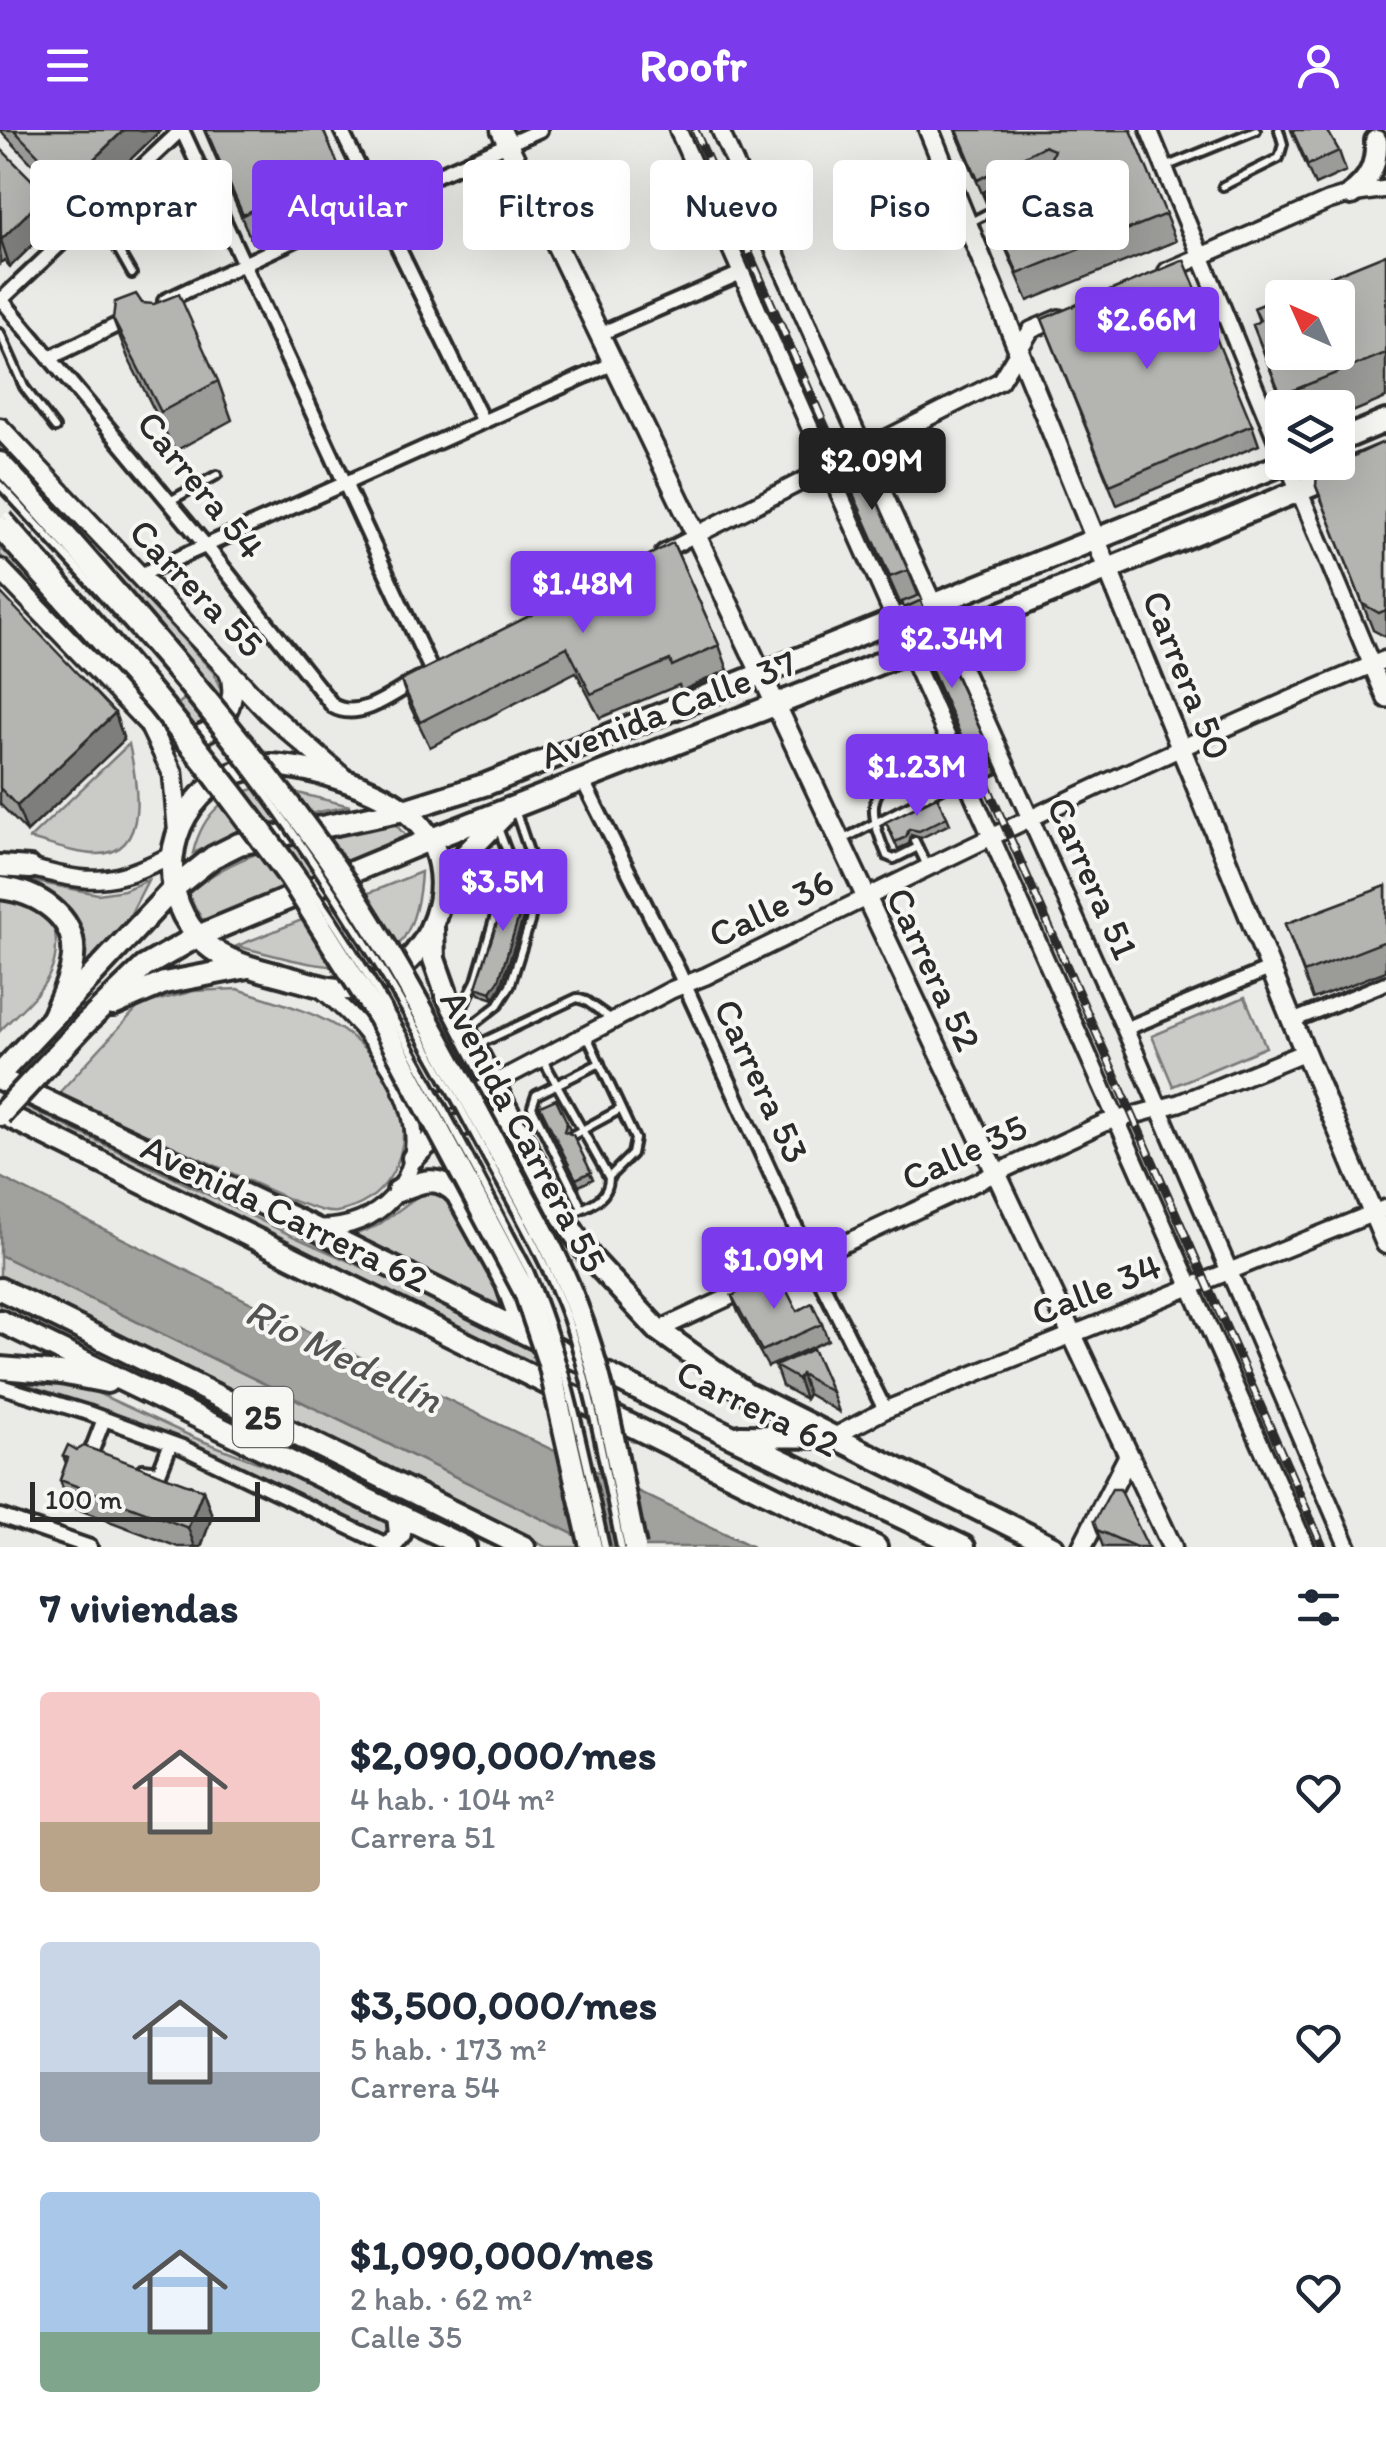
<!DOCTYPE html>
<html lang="es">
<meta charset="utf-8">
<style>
:root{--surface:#fff;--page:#f6f6f7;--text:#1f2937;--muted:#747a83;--accent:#7c3aed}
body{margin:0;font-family:Itim,sans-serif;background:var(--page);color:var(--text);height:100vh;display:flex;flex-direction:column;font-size:38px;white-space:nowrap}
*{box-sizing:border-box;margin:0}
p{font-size:32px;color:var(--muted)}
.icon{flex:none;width:55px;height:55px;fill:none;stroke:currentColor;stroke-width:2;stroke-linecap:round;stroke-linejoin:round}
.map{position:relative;height:1417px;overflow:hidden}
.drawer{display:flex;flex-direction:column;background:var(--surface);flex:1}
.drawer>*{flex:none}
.banner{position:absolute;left:30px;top:30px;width:1328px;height:90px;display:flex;gap:20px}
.needle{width:65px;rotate:315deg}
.fabs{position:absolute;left:1265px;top:150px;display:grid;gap:20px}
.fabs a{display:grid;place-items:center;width:90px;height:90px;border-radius:10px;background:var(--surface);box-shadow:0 10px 40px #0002;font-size:50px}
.scale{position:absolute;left:30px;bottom:25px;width:230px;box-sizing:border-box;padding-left:10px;border:5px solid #2b2b2b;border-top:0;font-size:28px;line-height:35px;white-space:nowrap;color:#2b2b2b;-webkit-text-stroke:8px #f6f6f2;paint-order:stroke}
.price{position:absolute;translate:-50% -85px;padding:0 22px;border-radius:10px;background:var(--accent);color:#fff;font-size:32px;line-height:65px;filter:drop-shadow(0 2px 5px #0008)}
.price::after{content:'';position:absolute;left:50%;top:60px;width:30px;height:22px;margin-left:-15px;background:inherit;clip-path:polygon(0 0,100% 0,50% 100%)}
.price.current{background:#222;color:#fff}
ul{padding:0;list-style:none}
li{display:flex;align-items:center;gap:30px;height:250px;padding:0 40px}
li span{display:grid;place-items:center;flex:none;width:280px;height:200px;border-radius:10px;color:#555}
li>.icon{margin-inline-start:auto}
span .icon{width:120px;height:120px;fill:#fffc;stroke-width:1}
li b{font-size:42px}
h2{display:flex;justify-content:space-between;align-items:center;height:120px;padding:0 40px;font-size:42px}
.tag{padding:0 35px;border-radius:10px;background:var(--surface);box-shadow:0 10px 40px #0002;font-size:35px;line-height:90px}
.tag.current{background:var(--accent);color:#fff}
header{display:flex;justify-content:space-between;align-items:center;height:130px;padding:0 40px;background:var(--accent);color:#fff;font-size:45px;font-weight:700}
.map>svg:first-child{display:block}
</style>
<header><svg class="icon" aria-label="menu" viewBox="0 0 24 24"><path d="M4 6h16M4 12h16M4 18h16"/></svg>Roofr<svg class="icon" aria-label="person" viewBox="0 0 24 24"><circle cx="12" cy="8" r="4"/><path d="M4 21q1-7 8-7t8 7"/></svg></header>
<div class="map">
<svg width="1386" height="1417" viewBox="0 0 1386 1417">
<rect width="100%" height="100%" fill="#eaeae6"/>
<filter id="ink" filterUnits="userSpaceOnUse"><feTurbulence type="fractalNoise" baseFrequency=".01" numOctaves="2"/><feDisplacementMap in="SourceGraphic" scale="20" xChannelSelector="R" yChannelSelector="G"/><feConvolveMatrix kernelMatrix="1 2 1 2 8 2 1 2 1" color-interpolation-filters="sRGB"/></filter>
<g filter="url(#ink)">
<path fill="#cacac7" stroke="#7a7a79" stroke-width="2.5" d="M0,311L214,543L224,568C208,595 188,613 157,591L0,425V413L159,588L206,553L172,511L0,323Z
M129,614C136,647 152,724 97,724C75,724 50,714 29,709Z
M270,656L350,676C295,685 244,700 193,723C203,681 228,661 270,656Z
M393,692L406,706L203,791L188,764C241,714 325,707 393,692Z
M421,742C414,871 324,838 237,816Z
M0,745L98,764L124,760L148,750L129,787L81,839C82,769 58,774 0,752Z
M0,767L34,775L53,792C67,846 33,866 0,901Z
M238,859C281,874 329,883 363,917C378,933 398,962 402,984C409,1030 385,1073 337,1082C325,1084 306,1075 293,1071L58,964L140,875L194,861Z
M1245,867L1266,917L1173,956L1152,906Z
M0,964L295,1107L529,1212L535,1235L0,970Z
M425,1061C459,1062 493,1147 501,1176L351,1106L377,1096Z
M0,1125L577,1406L580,1417H546L0,1150Z
M0,1171L495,1417L409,1380L0,1182Z
M0,1245L80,1255L195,1308L290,1345L390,1394L392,1398L389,1407L241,1336Z"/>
<path fill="#a1a19e" stroke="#727270" stroke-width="2.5" d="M0,1047L325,1210L753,1417H600L0,1125Z"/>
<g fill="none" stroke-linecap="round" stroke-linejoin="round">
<g stroke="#2b2b2b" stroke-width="14">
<path id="service" d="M1165,37L1256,0
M1223,56L1279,28L1283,14L1279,0
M1023,66L1040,106
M97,82L132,144
M969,93L998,78
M0,203L24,257L55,298
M0,355L19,375
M170,371L217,345
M844,709L962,648
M915,711L927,736
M918,717L894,729L887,726C870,685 862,657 911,640L942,658
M460,882L476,851L508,741L509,727L497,695
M470,897L498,875L510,856L530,792L538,748L515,680
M587,906L635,1009L632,1024L609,1047
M479,914L577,868L586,871L610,888
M542,928L609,1048C609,1071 587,1076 568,1085
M573,1005L621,979
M582,1078L532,977L536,965L600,933"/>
</g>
<g stroke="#2b2b2b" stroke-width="20">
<path id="minor" d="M182,0L432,542
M341,0L483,292
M0,168L206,416L333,576C360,592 395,562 419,549
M0,171L181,0
M165,171L375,72L540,0
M600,204L741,143
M50,228L129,189
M663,422L696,405
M140,445L614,233
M582,649L678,840L810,1129L885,1280
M1292,891L1386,853
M1125,899L1272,838
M0,1256L88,1283L182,1317L391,1417
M87,1333L104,1289
M143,1341L159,1343L171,1313
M0,1386L90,1417"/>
</g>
<g stroke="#2b2b2b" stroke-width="22">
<path id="tertiary" d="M678,0L1306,1417
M720,0L1125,899L1348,1417
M1149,0L1282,323
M1167,141L1328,71L1351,64L1386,59
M1287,332L1386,569
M696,405L1000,251L1031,200L1059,188
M23,736C92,754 106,757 172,725
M402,962L449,970L481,960L671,860L706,846C931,736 1155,624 1386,529
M315,1098C345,1099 372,1090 392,1068C453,999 373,898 317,856
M658,1200L1104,993L1179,973L1305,922
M833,1307L885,1280L1386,1078"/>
</g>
<g stroke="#2b2b2b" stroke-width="25">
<path id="secondary" d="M501,0L689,390L1172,1417
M929,0L1292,891L1386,1114
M0,298L268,582L342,647
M0,439L149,594L173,644L178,702
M179,608C217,610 243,574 228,539
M1082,1417L1128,1327"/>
</g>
<g stroke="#2b2b2b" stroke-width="28">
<path id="primary" d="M1351,64C1370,50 1377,34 1376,11
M1338,311L1386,291
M0,333L29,364
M270,635C311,637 380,657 411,686C472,741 432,844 357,858C335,863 311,853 290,848C262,840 228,834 206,814C155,769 163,687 219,651C235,641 252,638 270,635Z
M442,766L465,725L502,687
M433,797L434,829L447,866L563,1087L590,1127L658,1200L746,1263L1053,1417
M113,875L164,853L248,837
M83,896L144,837L198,806L429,710L836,551L1386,325
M0,944L173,759L213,727L239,714L404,680L487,654L1288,332
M413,1028C442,995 472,986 514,995"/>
</g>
<g stroke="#2b2b2b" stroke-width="28">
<path id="trunk" d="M0,736L30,738
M0,758C36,762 77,785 73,827C71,848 60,869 52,888
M0,949L314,1098L731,1306L964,1417
M0,982L876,1417
M398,1061C421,1051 438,1044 457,1064L507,1154L523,1199
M0,1159L524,1417
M0,1191L465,1417
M0,1238L61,1243L107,1252
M740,1306L833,1307
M390,1417L400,1404L398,1385"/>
</g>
<use href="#service" stroke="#f6f6f2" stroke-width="6"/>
<use href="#minor" stroke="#f6f6f2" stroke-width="12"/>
<use href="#tertiary" stroke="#f6f6f2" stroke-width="15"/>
<use href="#secondary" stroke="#f6f6f2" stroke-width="18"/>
<use href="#primary" stroke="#f6f6f2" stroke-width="20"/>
<use href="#trunk" stroke="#f6f6f2" stroke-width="20"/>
<g stroke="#2b2b2b" stroke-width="9">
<path id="rail" d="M695,0L848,348
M974,626L1323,1417"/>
</g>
<use href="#rail" stroke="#f6f6f2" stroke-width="5" stroke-dasharray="15" stroke-linecap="butt"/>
<g stroke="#2b2b2b" stroke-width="14" stroke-linecap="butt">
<path id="service-bridge" d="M19,375C101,464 184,553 256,651C340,765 413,887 479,1012C509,1069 545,1127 567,1188C592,1262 605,1341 621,1417
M7,386C122,515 236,645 332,789C406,901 466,1023 529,1141C567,1230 584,1323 605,1417"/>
</g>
<g stroke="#2b2b2b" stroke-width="28" stroke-linecap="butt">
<path id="primary-bridge" d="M29,364C133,482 236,598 327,726C385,808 432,898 480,986C513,1048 551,1109 576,1175C606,1252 618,1337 635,1417
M0,397L159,575L205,633L289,746L379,888L525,1162L549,1233L591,1417
M0,985L83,896"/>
</g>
<use href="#service-bridge" stroke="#f6f6f2" stroke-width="6"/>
<use href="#primary-bridge" stroke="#f6f6f2" stroke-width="20"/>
</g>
<path fill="#9b9b98" stroke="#2b2b2b" stroke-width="2.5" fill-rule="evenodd" d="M0,0H160V1L77,81Z
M204,0H323L347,60L252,112Z
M955,0H1131L1176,111L1028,171ZM1027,56L1042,94L1040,100L1030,97L1015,62Z
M1291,0H1327L1339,21L1346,41L1315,55Z
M0,18L50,85L45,89L49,99L10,137L4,130L0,134Z
M1386,124V268L1338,288V278H1285L1253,195L1259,191L1254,178Z
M142,173L218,251L232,290L175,321L128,228L113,189Z
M1042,189L1252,295L1259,315L1117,375Z
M1386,311V507L1373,500L1316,356Z
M836,325L908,440L931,496L988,617L998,644L979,652L925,529L916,503L914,504L902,472L900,473L846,351Z
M673,413L719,515L728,540L681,561L679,555L600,588L576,542L430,617L410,576L401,551Z
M0,462L124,610L27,702L0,674Z
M947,687L950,694L921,708L911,705L909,714L898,719L886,692Z
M527,748L530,754L523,789L501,857L494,869L479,864L476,857Z
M1386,756V841L1313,869L1285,794Z
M540,976L567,992L570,999L568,1003L593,1049L579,1056Z
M732,1166L797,1181L822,1194L828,1210L768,1237L738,1182Z
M813,1219L832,1262L839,1282L808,1264L805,1269L782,1256L775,1236Z
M77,1320L203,1360L212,1386L201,1417H178L69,1376L60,1350L66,1333L63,1326Z
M1094,1392L1148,1417H1103Z"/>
<path fill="#7e7e7c" stroke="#2b2b2b" stroke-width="2.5" d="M124,0L160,1L77,81L67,55Z
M40,58L50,85L45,89L49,99L10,137L1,110L32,66Z
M115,583L124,610L27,702L17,676Z
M527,748L530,754L523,789L501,857L494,869L491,862Z
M801,1244L808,1264L805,1269L798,1249Z
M203,1360L212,1386L201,1417H195L188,1398Z"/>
<path fill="#b4b4b1" stroke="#2b2b2b" stroke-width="2.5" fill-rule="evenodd" d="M14,0H124L67,55Z
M206,0H323L338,34L243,85Z
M957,0H1131L1166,84L1018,144L983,62L1010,49L1030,97L1040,100L1043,92L1022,43L1051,28L1054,20L1044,16L978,50Z
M1292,0H1327L1339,21L1308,35Z
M0,18L40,58L32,66L39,72L1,110Z
M1386,124V223L1284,264L1279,260L1253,195L1260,190L1254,178ZM1282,168H1338V222H1282Z
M1184,130L1252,295L1110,355L1042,189Z
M136,164L142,173L154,174L179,164L218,251L161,282L113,189L115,172Z
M1386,311V480L1379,483L1363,474L1316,356L1317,343Z
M853,317L908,440L890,447L836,325Z
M673,413L719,515L672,536L670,530L591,564L567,517L420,592L401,551Z
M0,462L115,583L17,676L0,658Z
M919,465L922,470L904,478L902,472Z
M933,496L988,617L970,626L915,503Z
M937,667L947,687L919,701L909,699L906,707L895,712L886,692Z
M513,743L527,748L520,783L499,850L491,862L476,857Z
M1386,756V811L1304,843L1285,794Z
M556,969L567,992L564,1001L573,1005L591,1042L576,1049L540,976Z
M777,1141L797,1181L812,1173L822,1194L762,1221L732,1166Z
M813,1219L832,1262L801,1244L798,1249L775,1236Z
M68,1315L77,1320L84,1316L203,1360L188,1398L60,1350L68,1328L63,1326Z
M1112,1359H1120L1148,1417H1136L1097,1400L1094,1392Z"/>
</g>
<g text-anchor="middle" stroke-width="8" stroke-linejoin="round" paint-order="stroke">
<rect fill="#f6f6f2" stroke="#686867" stroke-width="2.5" x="233" y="1257" width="60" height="60" rx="8"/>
<g font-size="35" font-weight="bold" fill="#2b2b2b">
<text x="263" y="1299">25</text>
</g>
<g font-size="38" fill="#2b2b2b" stroke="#f6f6f2">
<text transform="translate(201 355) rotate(51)" y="13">Carrera 54</text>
<text transform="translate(197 458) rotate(46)" y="13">Carrera 55</text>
<text transform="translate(1187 545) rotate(68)" y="13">Carrera 50</text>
<text transform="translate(668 579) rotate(-21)" y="13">Avenida Calle 37</text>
<text transform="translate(1093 748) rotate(66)" y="13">Carrera 51</text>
<text transform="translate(771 778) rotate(-26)" y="13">Calle 36</text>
<text transform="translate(934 839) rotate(65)" y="13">Carrera 52</text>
<text transform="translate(762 951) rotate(65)" y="13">Carrera 53</text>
<text transform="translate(524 1001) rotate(62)" y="13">Avenida Carrera 55</text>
<text transform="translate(964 1022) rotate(-25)" y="13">Calle 35</text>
<text transform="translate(285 1083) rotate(26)" y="13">Avenida Carrera 62</text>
<text transform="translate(1096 1159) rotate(-22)" y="13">Calle 34</text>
<text transform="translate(758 1278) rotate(26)" y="13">Carrera 62</text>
</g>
<g font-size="40" font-style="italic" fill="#545453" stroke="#f6f6f2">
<text transform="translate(344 1225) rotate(26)" y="14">Río Medellín</text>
</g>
</g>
</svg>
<div class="fabs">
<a><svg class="needle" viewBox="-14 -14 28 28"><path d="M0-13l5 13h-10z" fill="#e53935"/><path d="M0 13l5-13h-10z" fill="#747a83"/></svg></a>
<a><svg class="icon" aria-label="layers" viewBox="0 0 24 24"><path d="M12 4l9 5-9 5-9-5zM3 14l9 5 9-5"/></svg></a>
</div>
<div class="scale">100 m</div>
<b class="price" style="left:1147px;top:242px">$2.66M</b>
<b class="price current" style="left:872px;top:383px">$2.09M</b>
<b class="price" style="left:583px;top:506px">$1.48M</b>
<b class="price" style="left:952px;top:561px">$2.34M</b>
<b class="price" style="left:917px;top:689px">$1.23M</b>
<b class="price" style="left:503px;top:804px">$3.5M</b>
<b class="price" style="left:774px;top:1182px">$1.09M</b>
<div class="banner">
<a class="tag">Comprar</a>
<a class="tag current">Alquilar</a>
<a class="tag">Filtros</a>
<a class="tag">Nuevo</a>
<a class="tag">Piso</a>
<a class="tag">Casa</a>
</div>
</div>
<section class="drawer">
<h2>7 viviendas<svg class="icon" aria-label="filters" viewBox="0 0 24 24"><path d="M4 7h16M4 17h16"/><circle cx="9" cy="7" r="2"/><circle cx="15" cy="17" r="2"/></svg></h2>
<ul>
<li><span style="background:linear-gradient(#f6c9c9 65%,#b9a48a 0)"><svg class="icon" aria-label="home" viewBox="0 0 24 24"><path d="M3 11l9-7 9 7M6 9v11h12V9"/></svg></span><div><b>$2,090,000/mes</b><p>4 hab. · 104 m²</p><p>Carrera 51</p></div><svg class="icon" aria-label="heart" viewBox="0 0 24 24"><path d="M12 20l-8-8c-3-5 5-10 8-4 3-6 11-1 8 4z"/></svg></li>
<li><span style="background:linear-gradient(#c9d6e8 65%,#9aa5b1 0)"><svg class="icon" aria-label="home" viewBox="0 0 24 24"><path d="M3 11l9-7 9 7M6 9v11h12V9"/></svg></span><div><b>$3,500,000/mes</b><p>5 hab. · 173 m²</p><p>Carrera 54</p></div><svg class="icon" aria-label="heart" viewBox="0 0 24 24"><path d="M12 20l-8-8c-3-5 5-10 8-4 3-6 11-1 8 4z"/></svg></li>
<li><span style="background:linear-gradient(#a9c7e8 70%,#7fa58c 0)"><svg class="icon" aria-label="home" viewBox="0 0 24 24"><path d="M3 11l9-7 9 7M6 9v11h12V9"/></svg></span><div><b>$1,090,000/mes</b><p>2 hab. · 62 m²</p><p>Calle 35</p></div><svg class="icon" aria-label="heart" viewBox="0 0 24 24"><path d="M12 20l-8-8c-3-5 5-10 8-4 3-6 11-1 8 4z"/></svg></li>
</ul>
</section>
